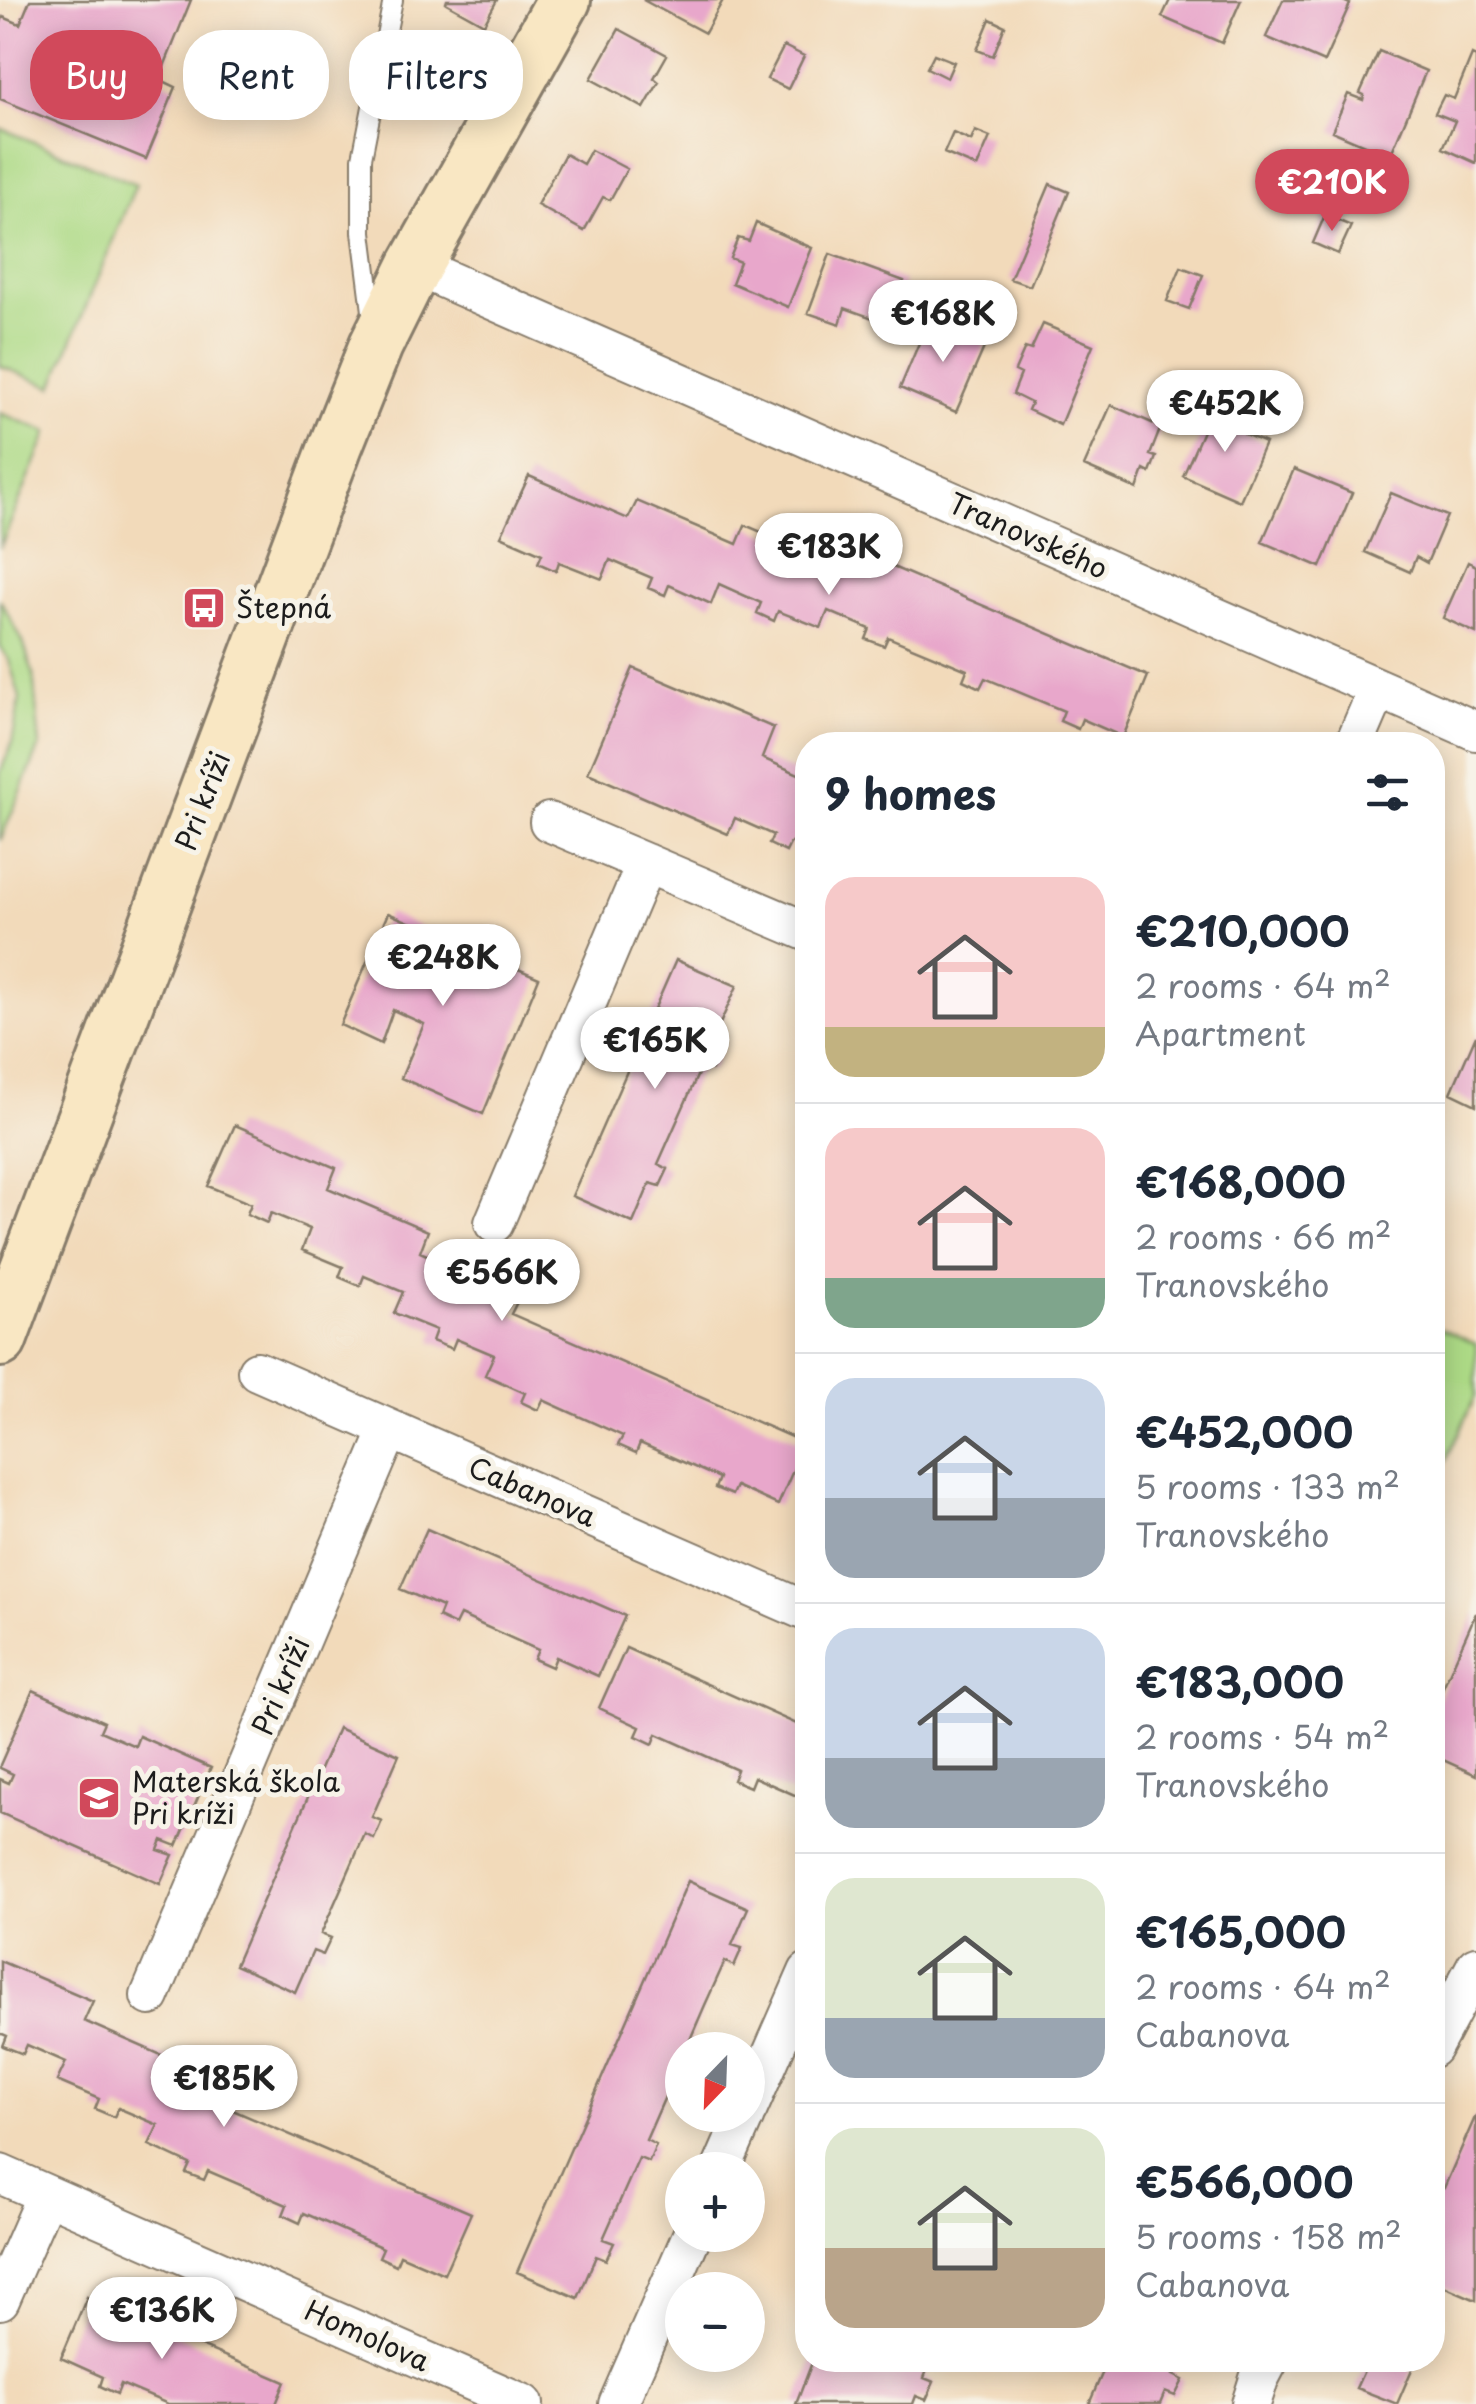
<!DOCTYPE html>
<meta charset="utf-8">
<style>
:root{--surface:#fff;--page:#f6f6f7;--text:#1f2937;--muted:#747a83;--line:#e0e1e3;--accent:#d1495b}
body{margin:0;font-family:"Playpen Sans",sans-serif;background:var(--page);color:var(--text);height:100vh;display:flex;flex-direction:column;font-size:38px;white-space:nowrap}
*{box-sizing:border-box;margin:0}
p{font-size:32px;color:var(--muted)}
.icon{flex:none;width:55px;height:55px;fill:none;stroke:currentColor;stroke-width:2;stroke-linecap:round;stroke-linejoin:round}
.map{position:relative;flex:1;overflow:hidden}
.details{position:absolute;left:795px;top:732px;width:650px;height:1640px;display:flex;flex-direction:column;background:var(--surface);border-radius:40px;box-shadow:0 5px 25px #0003}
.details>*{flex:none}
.guide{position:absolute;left:30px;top:30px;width:615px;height:90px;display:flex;gap:20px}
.needle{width:65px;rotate:203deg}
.controls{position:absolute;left:665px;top:2032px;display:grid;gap:20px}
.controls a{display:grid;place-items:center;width:100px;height:100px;border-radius:50%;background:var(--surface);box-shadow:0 5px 25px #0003;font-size:50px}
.price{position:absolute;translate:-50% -85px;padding:0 22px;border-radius:35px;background:#fff;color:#222;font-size:32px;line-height:65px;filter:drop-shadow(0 2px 5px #0008)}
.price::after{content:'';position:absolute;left:50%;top:60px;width:30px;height:22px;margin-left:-15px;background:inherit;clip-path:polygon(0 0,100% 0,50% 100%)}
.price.selected{background:var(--accent);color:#fff}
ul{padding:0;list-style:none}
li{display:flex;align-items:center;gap:30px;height:250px;padding:0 30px}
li+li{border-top:2px solid var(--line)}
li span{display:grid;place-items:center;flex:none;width:280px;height:200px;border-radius:30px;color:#555}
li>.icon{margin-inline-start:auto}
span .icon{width:120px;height:120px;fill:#fffc;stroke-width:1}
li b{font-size:42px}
h2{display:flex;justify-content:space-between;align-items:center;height:120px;padding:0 30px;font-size:42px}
.pill{padding:0 35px;border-radius:40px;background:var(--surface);box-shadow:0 5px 25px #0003;font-size:35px;line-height:90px}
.pill.selected{background:var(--accent);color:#fff}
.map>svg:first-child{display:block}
</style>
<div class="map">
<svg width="1476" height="2404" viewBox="0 0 1476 2404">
<rect width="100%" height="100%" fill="#f7f3e8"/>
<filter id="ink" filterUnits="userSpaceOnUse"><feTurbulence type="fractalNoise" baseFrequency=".01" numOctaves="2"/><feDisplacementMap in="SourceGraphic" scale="20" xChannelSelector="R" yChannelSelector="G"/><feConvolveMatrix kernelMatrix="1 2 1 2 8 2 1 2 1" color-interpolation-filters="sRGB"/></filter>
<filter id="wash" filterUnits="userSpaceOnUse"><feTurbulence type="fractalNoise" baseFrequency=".0048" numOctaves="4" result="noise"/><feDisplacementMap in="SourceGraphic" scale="40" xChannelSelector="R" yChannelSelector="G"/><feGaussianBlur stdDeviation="2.25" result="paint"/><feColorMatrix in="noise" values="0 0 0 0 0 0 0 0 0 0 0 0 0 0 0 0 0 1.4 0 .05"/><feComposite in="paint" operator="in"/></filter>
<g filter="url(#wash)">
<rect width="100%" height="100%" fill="#f2daba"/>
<path fill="#adda86" stroke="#647b51" stroke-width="2.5" d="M0,128L136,184L53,387L0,366Z
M0,413L48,432L0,548Z
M0,599L23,642L33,673L40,746L0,841V773L12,743L20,698L9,660L0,647Z
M1438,1327L1476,1344V1395L1444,1465L1432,1460V1339Z"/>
<g id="blocks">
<path fill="#e8a7cb" d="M30,0H191L159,79L176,87L146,159L0,99V25L3,17L20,24Z
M447,0H497L484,24L446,3Z
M643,0H723L705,33Z
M1170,0H1241L1222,43L1162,17Z
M1283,0H1341L1350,4L1324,62L1266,37Z
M990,19L1005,26L993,56L977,50Z
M619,29L667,55L654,78L659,82L644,108L591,79Z
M784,46L804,56L788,89L767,79Z
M1379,51L1426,71L1390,156L1332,131L1348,94L1363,100L1364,95L1360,93Z
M934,54L954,62L947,78L927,68Z
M1472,55L1476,57V163L1443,148L1455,121L1435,113L1444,95L1454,99Z
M975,131L990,137L977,167L944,153L953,133L971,141Z
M591,150L627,169L610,200L603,197L584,231L537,205L565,154L583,164Z
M1050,184L1069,192L1030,286L1010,279Z
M1325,215L1351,226L1338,254L1313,243Z
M756,223L812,248L788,307L732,283L740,262L730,258L738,238L749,241Z
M830,254L904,281L889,324L845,308L840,324L808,313Z
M1181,267L1203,275L1189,309L1167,301Z
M930,317L986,343L956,412L900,388Z
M1043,324L1093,345L1060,425L1028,410L1031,403L1013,394L1021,374L1015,371L1025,348L1031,350Z
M1111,405L1161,427L1150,455L1156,457L1150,473L1144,470L1137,489L1084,466Z
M1214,406L1250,422L1245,434L1265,443L1240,501L1183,476Z
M1294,469L1352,493L1321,567L1262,542Z
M529,476L628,519L637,501L737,544L745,525L846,568L853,550L1148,676L1123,737L1082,719L1078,729L1060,721L1064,711L985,678L980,688L963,680L967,670L888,637L884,646L866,639L870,629L828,611L821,628L778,611L774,621L757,613L761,603L719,584L711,604L669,585L665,595L648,588L652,578L610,560L602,579L559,562L556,571L538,563L542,554L501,536Z
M1391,493L1447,516L1427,563L1416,557L1410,572L1365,552Z
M1468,562L1476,566V633L1443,618Z
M633,668L774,728L762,758L808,778V849L791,842L786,852L769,844L773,835L735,818L728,834L588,773Z
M388,913L539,978L483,1114L401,1078L424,1024L393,1010L381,1044L340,1025Z
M676,960L737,986L709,1048L719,1052L712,1070L702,1065L658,1164L668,1169L660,1186L650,1183L633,1223L572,1196Z
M1476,1035V1105L1451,1093Z
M235,1125L336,1168L328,1188L428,1231L420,1252L520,1296L511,1314L805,1443L778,1505L736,1486L732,1495L715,1488L719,1478L640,1443L636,1453L618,1445L623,1436L543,1400L538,1410L521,1402L525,1393L485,1375L494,1355L456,1339L452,1349L432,1341L436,1330L394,1313L403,1292L364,1276L360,1286L339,1277L343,1267L302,1250L310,1229L271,1213L267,1223L247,1214L251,1204L208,1186Z
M427,1529L625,1616L598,1676L556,1657L552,1667L534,1659L538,1650L460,1615L455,1625L438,1617L442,1607L400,1589Z
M1476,1613V1775L1432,1755V1712Z
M626,1648L808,1729V1772L797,1796L754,1777L750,1787L733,1780L737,1770L657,1734L653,1744L636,1736L640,1727L599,1708Z
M33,1690L104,1722L100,1731L135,1746L139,1736L211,1768L177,1846L162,1840L158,1850L173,1855L160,1884L0,1813V1779L9,1783L13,1774L0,1768V1765Z
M338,1728L399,1755L372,1817L382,1821L374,1839L365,1834L321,1934L331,1938L323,1955L313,1951L295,1992L235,1965Z
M688,1881L748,1908L732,1945L742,1948L734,1966L725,1961L705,2005L689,2042L699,2047L698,2050H682V2058L646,2140L656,2145L649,2162L639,2158L603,2239L614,2243L606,2260L596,2256L578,2298L517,2272Z
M0,1961L93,2001L84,2021L184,2065L175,2085L471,2213L444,2274L400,2255L396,2265L379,2257L383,2248L304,2213L300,2223L283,2215L287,2205L208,2171L204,2180L186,2173L190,2164L149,2145L158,2125L118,2108L114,2117L95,2109L99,2099L57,2081L66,2062L27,2045L23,2054L3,2046L7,2036L0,2033Z
M1476,2115V2300L1432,2281V2183L1444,2188Z
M87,2297L285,2382L276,2404H168L121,2384L117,2394L100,2386L103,2377L61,2358Z
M813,2360H931L924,2378L934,2382L926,2400L916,2396L913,2404H796Z
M1108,2360H1180L1173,2375L1183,2380L1175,2396L1165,2392L1160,2404H1089Z
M1369,2360H1416L1397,2404L1356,2388Z"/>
</g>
</g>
<g filter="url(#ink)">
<use href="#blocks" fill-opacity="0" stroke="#877b6b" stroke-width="2.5"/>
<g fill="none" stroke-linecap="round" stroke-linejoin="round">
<g stroke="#877b6b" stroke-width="22">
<path id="lane" d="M373,319L362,232V158L393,0"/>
</g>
<g stroke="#877b6b" stroke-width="42">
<path id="street" d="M415,266L1476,731
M1354,745L1378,689
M549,822L808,932
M494,1223L646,863
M257,1371L808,1612
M150,1996L389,1430
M1432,2048L1476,1966
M748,2109L808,1972
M721,2170L745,2115
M0,2174L524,2404
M0,2300L46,2195
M618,2404L692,2235
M1251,2404L1259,2379L1269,2360"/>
</g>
<g stroke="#877b6b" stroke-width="58">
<path id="secondary" d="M0,1340L336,445L376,345L415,266L564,0"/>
</g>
<use href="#lane" stroke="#fff" stroke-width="18"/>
<use href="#street" stroke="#fff" stroke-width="38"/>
<use href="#secondary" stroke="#f9e7c3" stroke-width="52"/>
</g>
</g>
<defs>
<g id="bus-square" transform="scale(2.25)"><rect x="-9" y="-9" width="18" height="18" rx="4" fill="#d1495b" stroke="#f7f3e8"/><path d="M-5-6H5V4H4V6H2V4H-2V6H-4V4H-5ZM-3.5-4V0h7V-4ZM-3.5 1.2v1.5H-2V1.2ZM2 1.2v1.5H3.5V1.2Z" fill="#fff"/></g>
<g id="school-square" transform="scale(2.25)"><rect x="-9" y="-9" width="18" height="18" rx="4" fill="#d1495b" stroke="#f7f3e8"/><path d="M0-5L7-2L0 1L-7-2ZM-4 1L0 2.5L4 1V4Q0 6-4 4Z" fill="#fff"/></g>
</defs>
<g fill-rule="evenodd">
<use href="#bus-square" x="204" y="608"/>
<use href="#school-square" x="99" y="1798"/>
</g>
<g text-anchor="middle" stroke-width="10" stroke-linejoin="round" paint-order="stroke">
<g font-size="28" fill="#1c1c1c" stroke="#f7f3e8">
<text transform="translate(1028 536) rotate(24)" y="10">Tranovského</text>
<text transform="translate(203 801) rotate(-69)" y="10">Pri kríži</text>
<text transform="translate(532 1492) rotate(23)" y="10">Cabanova</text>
<text transform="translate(281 1686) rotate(-67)" y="10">Pri kríži</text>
<text transform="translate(367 2336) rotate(24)" y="10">Homolova</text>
</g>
<g font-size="28" fill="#1c1c1c" stroke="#f7f3e8" text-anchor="start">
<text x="236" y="618">Štepná</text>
<text x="132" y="1792">Materská škola<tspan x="132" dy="32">Pri kríži</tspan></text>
</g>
</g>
</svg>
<div class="controls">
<a><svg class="needle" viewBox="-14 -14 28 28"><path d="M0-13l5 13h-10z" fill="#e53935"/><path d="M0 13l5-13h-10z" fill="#747a83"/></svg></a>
<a>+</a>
<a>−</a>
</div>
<b class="price selected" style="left:1332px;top:234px">€210K</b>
<b class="price" style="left:943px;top:365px">€168K</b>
<b class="price" style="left:1225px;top:455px">€452K</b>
<b class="price" style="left:829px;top:598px">€183K</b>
<b class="price" style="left:443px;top:1009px">€248K</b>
<b class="price" style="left:655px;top:1092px">€165K</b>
<b class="price" style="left:502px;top:1324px">€566K</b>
<b class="price" style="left:224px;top:2130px">€185K</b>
<b class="price" style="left:162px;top:2362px">€136K</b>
<div class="guide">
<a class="pill selected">Buy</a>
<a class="pill">Rent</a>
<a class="pill">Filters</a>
</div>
<section class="details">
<h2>9 homes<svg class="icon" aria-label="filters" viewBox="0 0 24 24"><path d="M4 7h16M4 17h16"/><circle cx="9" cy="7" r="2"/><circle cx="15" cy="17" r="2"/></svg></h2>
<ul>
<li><span style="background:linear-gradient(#f6c9c9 75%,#c2b280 0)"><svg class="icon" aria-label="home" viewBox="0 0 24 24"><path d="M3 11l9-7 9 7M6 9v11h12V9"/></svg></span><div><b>€210,000</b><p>2 rooms · 64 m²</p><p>Apartment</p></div></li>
<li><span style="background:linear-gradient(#f6c9c9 75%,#7fa58c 0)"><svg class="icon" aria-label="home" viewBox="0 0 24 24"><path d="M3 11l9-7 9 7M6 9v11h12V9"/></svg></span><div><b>€168,000</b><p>2 rooms · 66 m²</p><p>Tranovského</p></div></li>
<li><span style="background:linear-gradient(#c9d6e8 60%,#9aa5b1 0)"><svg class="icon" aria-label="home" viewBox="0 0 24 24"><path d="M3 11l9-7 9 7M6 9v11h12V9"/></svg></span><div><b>€452,000</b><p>5 rooms · 133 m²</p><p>Tranovského</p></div></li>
<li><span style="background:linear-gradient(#c9d6e8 65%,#9aa5b1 0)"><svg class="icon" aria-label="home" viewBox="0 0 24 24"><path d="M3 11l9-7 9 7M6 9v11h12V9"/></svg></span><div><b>€183,000</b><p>2 rooms · 54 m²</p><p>Tranovského</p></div></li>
<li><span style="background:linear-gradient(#dfe7d0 70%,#9aa5b1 0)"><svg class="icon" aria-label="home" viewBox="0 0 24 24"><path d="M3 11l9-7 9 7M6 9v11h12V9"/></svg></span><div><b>€165,000</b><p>2 rooms · 64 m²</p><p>Cabanova</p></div></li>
<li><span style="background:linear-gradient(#dfe7d0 60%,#b9a48a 0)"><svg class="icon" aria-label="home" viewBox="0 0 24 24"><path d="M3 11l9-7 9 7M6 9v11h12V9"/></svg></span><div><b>€566,000</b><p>5 rooms · 158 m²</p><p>Cabanova</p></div></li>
</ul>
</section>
</div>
